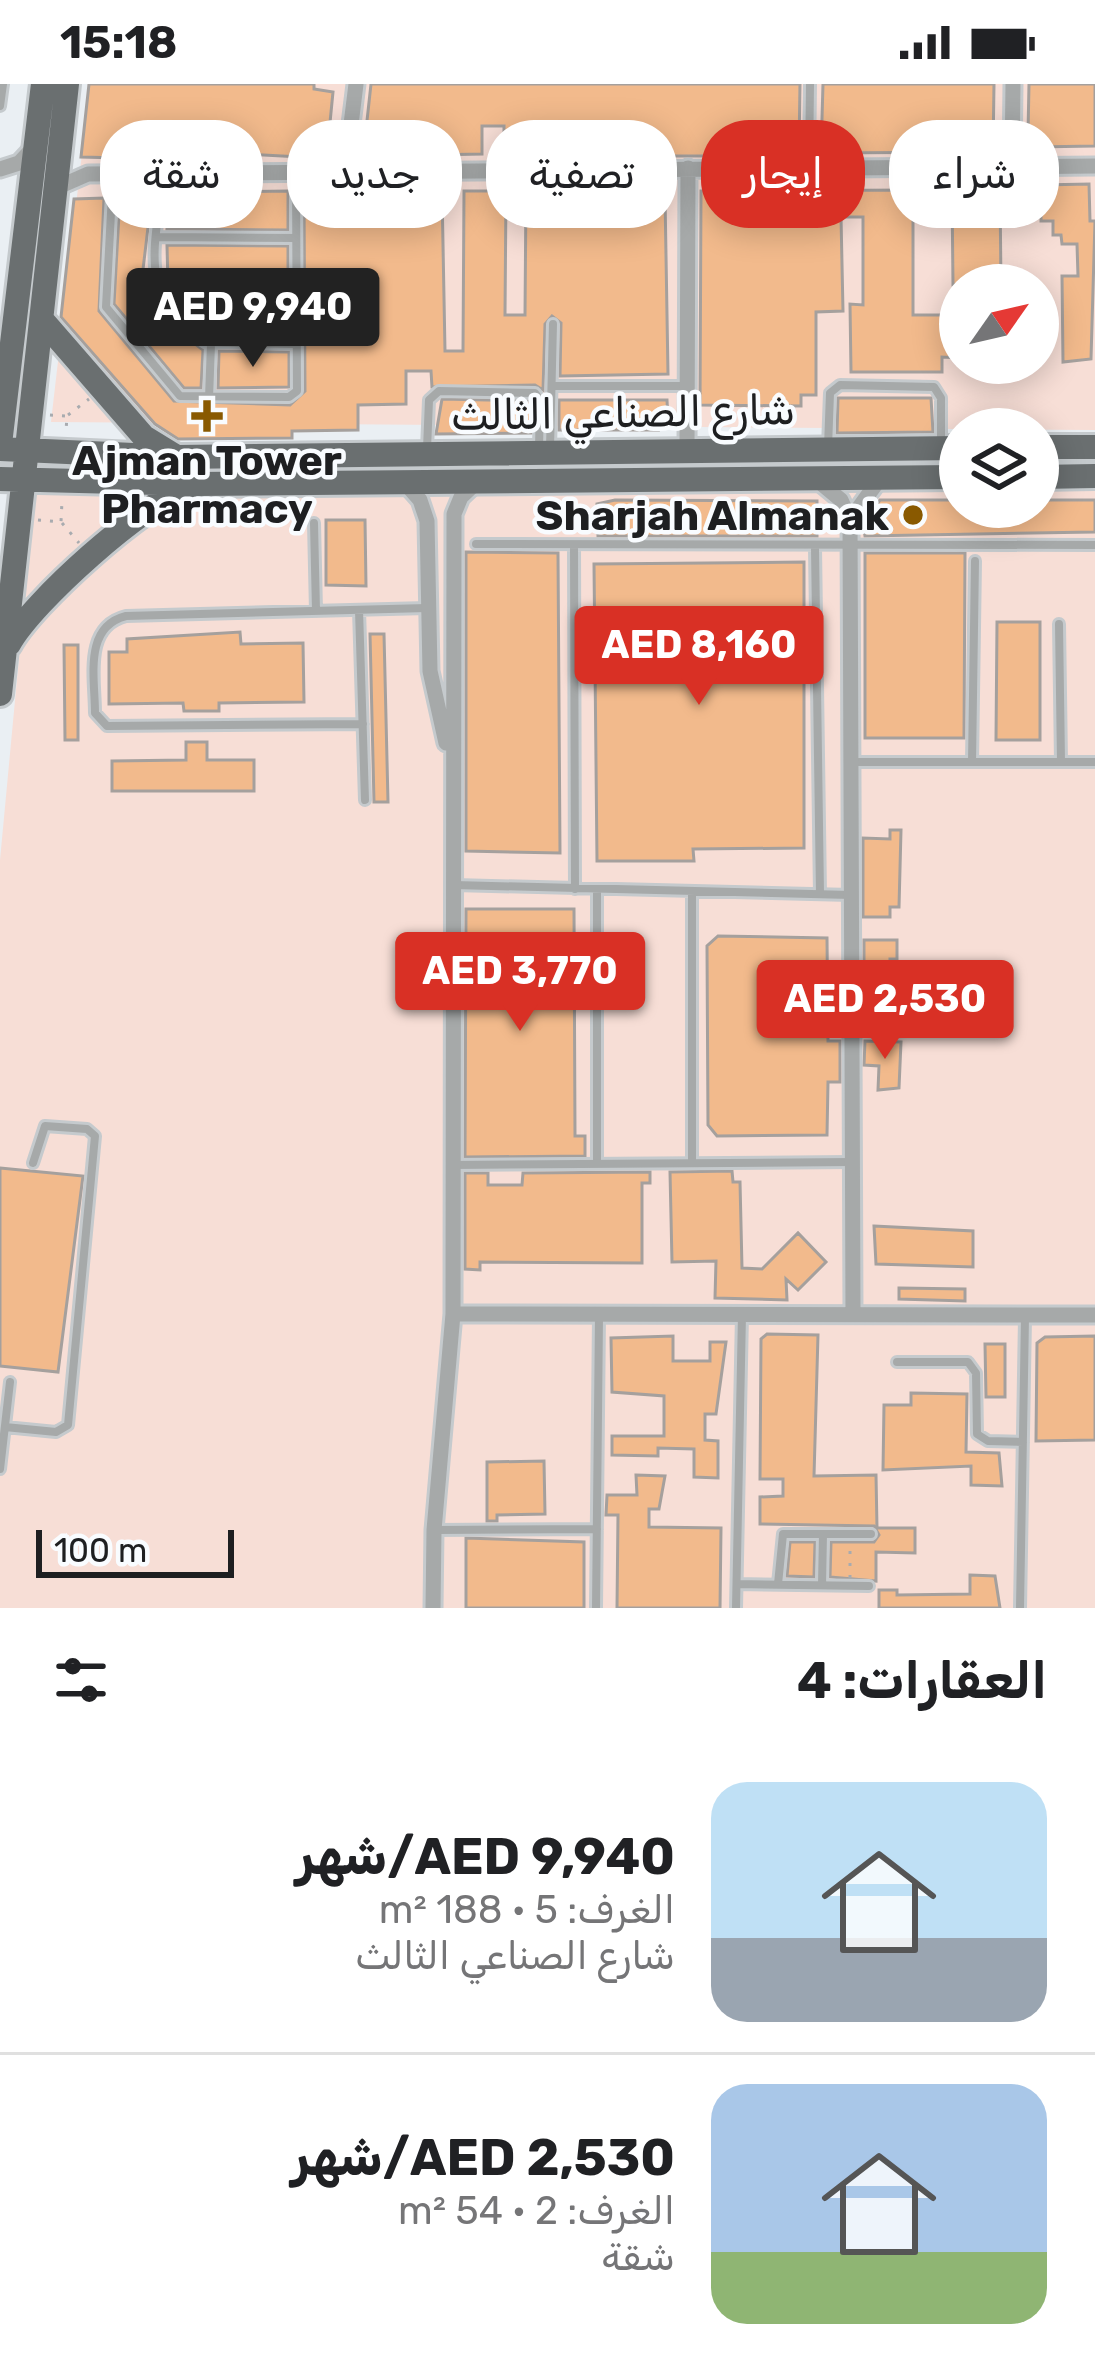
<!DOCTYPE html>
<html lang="ar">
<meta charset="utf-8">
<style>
:root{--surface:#fff;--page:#f2f2f2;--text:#202124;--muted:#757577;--line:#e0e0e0;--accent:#d93025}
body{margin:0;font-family:Rubik,Cairo,sans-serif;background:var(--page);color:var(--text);direction:rtl;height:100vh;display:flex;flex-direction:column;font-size:45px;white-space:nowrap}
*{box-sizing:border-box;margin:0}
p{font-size:39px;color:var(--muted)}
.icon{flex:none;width:66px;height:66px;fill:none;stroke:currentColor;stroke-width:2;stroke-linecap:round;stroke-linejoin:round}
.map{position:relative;height:1524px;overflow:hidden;direction:ltr}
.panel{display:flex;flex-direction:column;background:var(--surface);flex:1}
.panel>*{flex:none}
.hud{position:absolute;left:36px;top:36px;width:1023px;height:108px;direction:rtl;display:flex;gap:24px}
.needle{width:78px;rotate:56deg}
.fabs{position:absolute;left:939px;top:180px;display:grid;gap:24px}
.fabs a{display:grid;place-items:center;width:120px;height:120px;border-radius:50%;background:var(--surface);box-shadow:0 6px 30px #0003;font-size:60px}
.scale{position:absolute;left:36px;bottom:30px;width:198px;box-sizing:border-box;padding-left:12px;border:6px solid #1e1f21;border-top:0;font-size:33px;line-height:42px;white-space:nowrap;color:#1e1f21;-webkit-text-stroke:9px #f9fcff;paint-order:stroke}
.price{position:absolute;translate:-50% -102px;padding:0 27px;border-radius:12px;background:var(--accent);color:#fff;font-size:39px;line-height:78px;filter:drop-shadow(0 3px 6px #0008)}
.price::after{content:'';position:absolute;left:50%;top:72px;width:36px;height:27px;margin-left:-18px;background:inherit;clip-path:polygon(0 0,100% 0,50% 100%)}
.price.selected{background:#222;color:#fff}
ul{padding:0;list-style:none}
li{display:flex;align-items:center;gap:36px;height:300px;padding:0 48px}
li+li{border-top:3px solid var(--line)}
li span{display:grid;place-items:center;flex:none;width:336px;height:240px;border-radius:36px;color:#555}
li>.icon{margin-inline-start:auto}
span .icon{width:144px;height:144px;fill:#fffc;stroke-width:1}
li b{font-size:51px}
h2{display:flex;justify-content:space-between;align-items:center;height:144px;padding:0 48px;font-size:51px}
.tag{padding:0 42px;border-radius:48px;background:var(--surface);box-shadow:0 6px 30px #0003;font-size:42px;line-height:108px}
.tag.selected{background:var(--accent);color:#fff}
.status{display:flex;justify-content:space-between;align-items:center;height:84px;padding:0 60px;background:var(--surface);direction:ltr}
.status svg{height:33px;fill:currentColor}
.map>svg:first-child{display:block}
</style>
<div class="status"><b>15:18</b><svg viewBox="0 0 49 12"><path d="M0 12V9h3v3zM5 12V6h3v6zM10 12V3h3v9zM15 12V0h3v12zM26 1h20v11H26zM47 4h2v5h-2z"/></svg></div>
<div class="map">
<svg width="1095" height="1524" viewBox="0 0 1095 1524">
<rect width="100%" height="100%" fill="#eaeff3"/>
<path fill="#f7ded6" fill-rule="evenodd" d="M90,0H1095V346L51,338ZM960,201H1038V279H960Z
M35,404L960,405V423H1038V405H1095V1524H0V776Z"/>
<path fill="#f2ba8c" stroke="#a5a09d" stroke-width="3" d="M89,0H314V5L333,8L327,69L319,74L204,68L203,76L81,73Z
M371,0H800L799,65L745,64V72H636L569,71V64L546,63V72L504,71V42H482V70L375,72L366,71L364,64Z
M823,0H994L993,68L821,69Z
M1029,0H1095V62L1035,63L1028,50Z
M1089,100L1090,137H1095L1091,275L1063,278L1062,192H1078L1077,160H1062L1061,151H1053V137H1041V101Z
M526,106L662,108L665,112L668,290L560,292L561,239L552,232L545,240L543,306L535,301L432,303L431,287H406V320L358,321V346L292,347V354L178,355L155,340L61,233L74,115L104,114L99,227L174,317L290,321L305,307L304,110L442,107L445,267H463L464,107H506L505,231H525Z
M913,106V231H960V274L942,273V288H851L850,220L863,221V133H841L843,227L816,228V311H801V322L700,321L701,107Z
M288,107V146L167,145L169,109Z
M952,107H1000L1001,201H953Z
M152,110L141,202L177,246L203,266L201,304H184L114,220L120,112Z
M167,161L288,162V198L168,201Z
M288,214V252L208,250L181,224L182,217Z
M219,267L289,268V303L218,304Z
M838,314H931L933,348L837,349Z
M442,315L531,317V349L436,350Z
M559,316H667L668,337L659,346H559Z
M615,416L817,417V452H598L597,420Z
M880,416H960V423H1038V416H1095V448L865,452L863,439Z
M326,436H365L366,502L326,501Z
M466,468L558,469L560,769L466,767Z
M865,469H965L964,654H865Z
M804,478V764L693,765L694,777H597L594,480Z
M997,538H1040V656H996Z
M240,548L241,560L303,559L304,618L219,619V627H184L183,619L109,620V568H127V555Z
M370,550H384L388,718H374Z
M64,561H78V656H65Z
M186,658H207V676H254V707H112V677L186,676Z
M890,746H901L899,823H890V833H863V754L890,755Z
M466,825H574L575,1052H585V1072L465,1073Z
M718,852L827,854L828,957H840V998H828L827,1051L717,1052L708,1041L707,862Z
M864,856H897V875H890V888H864Z
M865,957L901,958L899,1004L878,1006L879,982L864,981Z
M0,1084L83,1092L58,1288L0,1282Z
M732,1087L733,1098H740L742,1184L762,1185L798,1149L826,1178L798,1206L786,1195L787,1216L715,1214L716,1177L672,1178L670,1088Z
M650,1088V1099H642V1179L480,1178V1186L465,1185V1089H488V1101H522L523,1089Z
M874,1142L973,1147V1183L876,1180Z
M899,1204L965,1205V1217L899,1215Z
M767,1250L818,1251L814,1392L876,1391L877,1444H915V1469L876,1468V1497L830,1493L831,1458H874L879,1451L874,1442L760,1440V1413L783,1412V1395H760L761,1255Z
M673,1252V1277H710V1258H726L716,1330H705V1356L718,1357V1394L694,1393V1365L658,1364V1372L612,1371V1352H664V1312L612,1308L611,1254Z
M1095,1252V1356L1036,1357L1037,1259L1045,1253Z
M985,1260H1005V1313H986Z
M911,1309L967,1310L966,1368L999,1369L1002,1402L971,1401V1382L883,1386L884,1321H911Z
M544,1377L545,1430L497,1431V1437H487V1378Z
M636,1391L665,1392L659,1425H649V1443L721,1444L720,1524H617L618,1431H606L607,1411H637Z
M466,1454L584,1458V1524H466Z
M790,1458H815L814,1493L787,1492Z
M970,1491L995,1492L1000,1524H879V1506H897V1511L970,1510Z"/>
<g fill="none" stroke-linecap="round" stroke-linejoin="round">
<g stroke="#c5cacd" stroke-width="14">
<path id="lane" d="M0,22L3,0
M809,82L810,0
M113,91L106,223L180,312L289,313L297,307L296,91
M163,91C156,164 135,210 205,258L297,260
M157,153L296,154
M157,209L297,206
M552,302H685
M209,314L211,260
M828,363L830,309L840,301L934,303L941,314V363
M550,364L553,240
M427,365L429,316L439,307L535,309L540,316L539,365
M314,439L316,527
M476,460L1095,461
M574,461L575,805
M815,464L820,810
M359,526L365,716
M1059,540L1061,678
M363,640L107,642L95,629C95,594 83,543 126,532L427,524
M853,678H1095
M972,678L975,477
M454,801L851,811
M597,806V1079
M692,808V1077
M452,1081L851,1078
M897,1278H968L976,1289L977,1350L988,1357L1023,1358
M5,1343L56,1348L68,1341L95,1052L87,1045L45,1042L33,1079
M0,1385L10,1298
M436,1446L597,1445
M737,1500L869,1502
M778,1500L783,1450H871
M822,1501L823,1450
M596,1524L599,1232
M736,1524L742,1230
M1020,1524L1025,1233"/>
</g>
<g stroke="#c5cacd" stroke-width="21">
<path id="street" d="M1012,82L1013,0
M0,85L19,79L33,64
M345,89L356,0
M56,104L88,90L1095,82
M687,366L688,84
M817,396L841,416L850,436L853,1230
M404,398L420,416L427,437L430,587L446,659
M850,436L881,393
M453,1230L1095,1231
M433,1524L434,1446L453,1230L454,430L461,413L478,397"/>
</g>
<g stroke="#c5cacd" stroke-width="30">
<path id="primary" d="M44,238L144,353L175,372
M0,360L43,0
M1038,363H1095
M0,365L178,373L960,364
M1038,393L1095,392
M0,395L198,400L960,393
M9,560C32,518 144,418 189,403
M0,610L67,0"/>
</g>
<path stroke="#a8abaf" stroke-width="3" stroke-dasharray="3 9" stroke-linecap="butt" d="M50,331L67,332L66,347
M68,331L89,315
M38,436L61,438L62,417
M62,439L79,459
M850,1494V1461"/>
<use href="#lane" stroke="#a6a9a9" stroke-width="8"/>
<use href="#street" stroke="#a6a9a9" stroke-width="15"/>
<use href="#primary" stroke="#6a6f70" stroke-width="24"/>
</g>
<g fill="#895900" stroke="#f9fcff" stroke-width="4.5">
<path d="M201 314h12v12h12v12h-12v12h-12v-12h-12v-12h12z"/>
<circle cx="913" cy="431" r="12"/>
</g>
<g text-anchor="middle" stroke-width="9" stroke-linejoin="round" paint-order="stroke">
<g font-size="42" fill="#1e1f21" stroke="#f9fcff">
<text transform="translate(623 328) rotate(-1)" y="15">شارع الصناعي الثالث</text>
</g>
<g font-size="42" font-weight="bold" fill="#1e1f21" stroke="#f9fcff">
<text x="207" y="391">Ajman Tower<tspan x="207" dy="48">Pharmacy</tspan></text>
<text x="889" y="446" text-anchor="end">Sharjah Almanak</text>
</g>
</g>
</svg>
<div class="fabs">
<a><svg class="needle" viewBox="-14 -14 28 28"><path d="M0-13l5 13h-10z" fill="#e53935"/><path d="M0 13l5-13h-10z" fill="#757577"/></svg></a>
<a><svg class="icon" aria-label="layers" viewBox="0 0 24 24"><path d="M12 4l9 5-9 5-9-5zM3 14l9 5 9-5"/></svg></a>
</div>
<div class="scale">100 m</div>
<b class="price selected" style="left:253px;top:286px">AED 9,940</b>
<b class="price" style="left:699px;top:624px">AED 8,160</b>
<b class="price" style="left:520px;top:950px">AED 3,770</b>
<b class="price" style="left:885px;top:978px">AED 2,530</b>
<div class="hud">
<a class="tag">شراء</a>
<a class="tag selected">إيجار</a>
<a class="tag">تصفية</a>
<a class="tag">جديد</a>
<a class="tag">شقة</a>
</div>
</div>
<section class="panel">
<h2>العقارات: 4<svg class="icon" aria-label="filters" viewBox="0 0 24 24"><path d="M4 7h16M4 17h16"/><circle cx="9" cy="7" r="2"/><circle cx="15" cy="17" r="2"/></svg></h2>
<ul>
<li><span style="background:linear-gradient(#bfe0f5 65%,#9aa5b1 0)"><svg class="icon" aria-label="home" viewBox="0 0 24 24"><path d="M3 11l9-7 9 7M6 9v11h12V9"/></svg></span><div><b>AED 9,940/شهر</b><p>الغرف: 5 · 188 m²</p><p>شارع الصناعي الثالث</p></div></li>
<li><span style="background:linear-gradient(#a9c7e8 70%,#8fb573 0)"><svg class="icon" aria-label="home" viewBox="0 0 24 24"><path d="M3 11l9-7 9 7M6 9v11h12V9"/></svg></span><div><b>AED 2,530/شهر</b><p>الغرف: 2 · 54 m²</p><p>شقة</p></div></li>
</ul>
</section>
